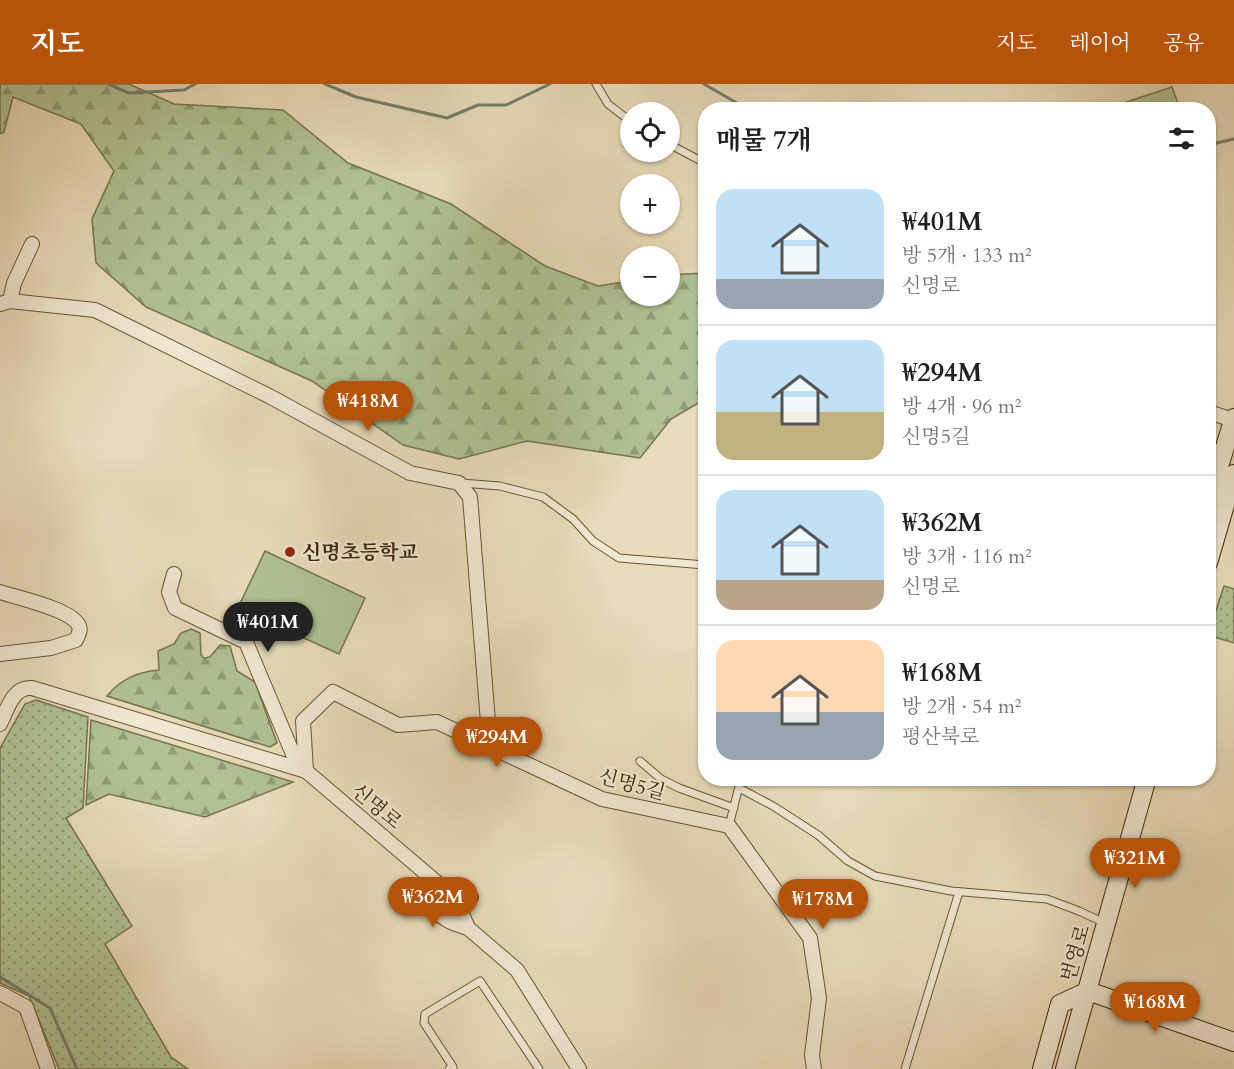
<!DOCTYPE html>
<html lang="ko">
<meta charset="utf-8">
<style>
:root{--surface:#fff;--page:#f2f2f2;--text:#202124;--muted:#757577;--line:#e0e0e0;--accent:#b45309}
body{margin:0;font-family:Cardo,"Noto Serif KR",serif;background:var(--page);color:var(--text);height:100vh;display:flex;flex-direction:column;font-size:22px;white-space:nowrap}
*{box-sizing:border-box;margin:0}
p{font-size:20px;color:var(--muted)}
.icon{flex:none;width:33px;height:33px;fill:none;stroke:currentColor;stroke-width:2;stroke-linecap:round;stroke-linejoin:round}
.map{position:relative;flex:1;overflow:hidden}
.sheet{position:absolute;left:698px;top:18px;width:518px;height:684px;display:flex;flex-direction:column;background:var(--surface);border-radius:24px;box-shadow:0 2px 4px #0004}
.sheet>*{flex:none}
.tools{position:absolute;left:620px;top:18px;display:grid;gap:12px}
.tools a{display:grid;place-items:center;width:60px;height:60px;border-radius:50%;background:var(--surface);box-shadow:0 2px 4px #0004;font-size:30px}
.price{position:absolute;translate:-50% -51px;padding:0 14px;border-radius:21px;background:var(--accent);color:#fff;font-size:20px;line-height:39px;filter:drop-shadow(0 2px 3px #0008)}
.price::after{content:'';position:absolute;left:50%;top:36px;width:18px;height:14px;margin-left:-9px;background:inherit;clip-path:polygon(0 0,100% 0,50% 100%)}
.price.active{background:#222;color:#fff}
ul{padding:0;list-style:none}
li{display:flex;align-items:center;gap:18px;height:150px;padding:0 18px}
li+li{border-top:2px solid var(--line)}
li span{display:grid;place-items:center;flex:none;width:168px;height:120px;border-radius:18px;color:#555}
li>.icon{margin-inline-start:auto}
span .icon{width:72px;height:72px;fill:#fffc;stroke-width:1}
li b{font-size:26px}
h2{display:flex;justify-content:space-between;align-items:center;height:72px;padding:0 18px;font-size:26px}
header{display:flex;align-items:center;gap:36px;box-sizing:border-box;height:84px;padding:0 30px;background:var(--accent);color:#fff}
header strong{font-size:28px}
nav{display:flex;gap:33px;margin-inline-start:auto;font-size:21px}
.map>svg:first-child{display:block}
</style>
<header>
<strong>지도</strong>
<nav><a>지도</a><a>레이어</a><a>공유</a></nav>
</header>
<div class="map">
<svg width="1234" height="985" viewBox="0 0 1234 985">
<defs>
<pattern id="forest-firs" width="22" height="20" patternUnits="userSpaceOnUse" patternTransform="scale(1.5)"><rect width="22" height="20" fill="#b0c294"/><path d="M5 1l3.5 6h-7zM16 11l3.5 6h-7z" fill="#909e77"/></pattern>
<pattern id="park-dots" width="8" height="8" patternUnits="userSpaceOnUse" patternTransform="scale(1.5)"><rect width="8" height="8" fill="#b0c294"/><path d="M2 2h.1M6 6h.1" fill="none" stroke="#909e77" stroke-width="1.8" stroke-linecap="round"/></pattern>
</defs>
<rect width="100%" height="100%" fill="#e9dcba"/>
<filter id="stains"><feTurbulence type="fractalNoise" baseFrequency=".00333" numOctaves="4"/><feColorMatrix values="0 0 0 0 .2 0 0 0 0 .09 0 0 0 0 .02 0 0 0 .5 -.17"/></filter>
<radialGradient id="worn" r=".72"><stop offset=".6" stop-color="#630" stop-opacity="0"/><stop offset="1" stop-color="#630" stop-opacity=".3"/></radialGradient>
<path fill="url(#forest-firs)" stroke="#76744e" stroke-width="1.5" d="M0,0H129L174,20L283,26L348,79L451,120L545,182L598,202L630,197V212H669V191L705,189V315L671,335L640,374L527,357L459,375L403,361L312,297L146,223L96,179L92,135L114,87L81,40L13,13L4,48L0,50Z
M191,545L200,549L201,571L204,574L210,573L220,561L230,562L237,587L255,598L277,659L270,663L107,612C121,595 137,588 159,586L158,567L174,560L181,549Z
M91,636L293,698L205,733L109,710L86,721Z"/>
<path fill="url(#park-dots)" stroke="#76744e" stroke-width="1.5" d="M1224,502L1234,505V559L1208,551Z
M36,616L88,633L83,724L66,734L132,842L105,860L171,973L188,985H59L29,912L0,899V664L25,620Z"/>
<path fill="#b0c294" stroke="#76744e" stroke-width="1.5" d="M1172,3L1180,25H1118L1117,21Z
M265,467L365,514L339,570L238,524Z"/>
<g fill="none" stroke-linecap="round" stroke-linejoin="round">
<path stroke="#73806c" stroke-width="3" d="M108,0L129,9L184,6L195,0
M325,0L356,13L447,34L478,21H506L550,0
M704,0L749,26
M1208,61L1234,55
M0,893L50,924L77,985"/>
<g stroke="#675434" stroke-width="9">
<path id="lane" d="M596,0L608,20L630,37
M669,60L705,79
M461,399L500,402L543,413L573,435L593,457L619,474L705,481
M640,677L661,695L679,704L734,724
M739,704L773,722L818,751L848,777L875,792L951,807L1047,815L1079,827L1105,839
M729,742L741,694
M449,985L453,983L424,939L425,930L480,897L539,985
M905,985L959,808"/>
</g>
<g stroke="#675434" stroke-width="16">
<path id="street" d="M10,217L95,226L269,312L410,389L459,399L470,413L490,663
M0,220L10,217L14,199L32,160
M1208,328L1234,336
M174,490L169,508L175,524L246,558L293,670L306,687L455,814L468,844L517,886L579,985
M0,508C17,514 72,525 79,542C81,547 78,551 76,556L51,564L0,570
M240,537L242,556
M0,640C7,626 13,602 32,604L306,687
M306,687L303,637L333,608L398,641L437,638L602,715L729,742L810,854L819,914L812,971L814,985
M401,818C431,814 427,825 449,837C455,840 462,842 468,844
M460,826L471,813
M0,909L26,923L48,985"/>
</g>
<g stroke="#3c2707" stroke-width="20">
<path id="secondary" d="M1208,418L1234,334
M1208,479L1234,390
M1088,907L1234,958
M1042,985L1060,920L1088,907
M1065,985L1147,694"/>
</g>
<use href="#lane" stroke="#f1e8d2" stroke-width="7"/>
<use href="#street" stroke="#f1e8d2" stroke-width="14"/>
<use href="#secondary" stroke="#f1e8d2" stroke-width="18"/>
</g>
<circle fill="#8f2418" stroke="#f1e8d2" stroke-width="2" cx="290" cy="468" r="6"/>
<g text-anchor="middle" stroke-width="4.5" stroke-linejoin="round" paint-order="stroke">
<g font-size="20" font-weight="bold" fill="#3c2707" stroke="#f1e8d2" text-anchor="start">
<text x="302" y="475">신명초등학교</text>
</g>
<g font-size="20" fill="#3c2707" stroke="#f1e8d2">
<text transform="translate(632 700) rotate(15)" y="7">신명5길</text>
<text transform="translate(377 722) rotate(40)" y="7">신명로</text>
<text transform="translate(1075 869) rotate(-74)" y="7">번영로</text>
</g>
</g>
<rect width="100%" height="100%" filter="url(#stains)"/>
<rect width="100%" height="100%" fill="url(#worn)"/>
</svg>
<div class="tools">
<a><svg class="icon" aria-label="locate" viewBox="0 0 24 24"><circle cx="12" cy="12" r="6"/><path d="M12 2v4M12 18v4M2 12h4M18 12h4"/></svg></a>
<a>+</a>
<a>−</a>
</div>
<b class="price" style="left:368px;top:348px">₩418M</b>
<b class="price active" style="left:268px;top:569px">₩401M</b>
<b class="price" style="left:497px;top:684px">₩294M</b>
<b class="price" style="left:1135px;top:805px">₩321M</b>
<b class="price" style="left:433px;top:844px">₩362M</b>
<b class="price" style="left:823px;top:846px">₩178M</b>
<b class="price" style="left:1155px;top:949px">₩168M</b>
<section class="sheet">
<h2>매물 7개<svg class="icon" aria-label="filters" viewBox="0 0 24 24"><path d="M4 7h16M4 17h16"/><circle cx="9" cy="7" r="2"/><circle cx="15" cy="17" r="2"/></svg></h2>
<ul>
<li><span style="background:linear-gradient(#bfe0f5 75%,#9aa5b1 0)"><svg class="icon" aria-label="home" viewBox="0 0 24 24"><path d="M3 11l9-7 9 7M6 9v11h12V9"/></svg></span><div><b>₩401M</b><p>방 5개 · 133 m²</p><p>신명로</p></div></li>
<li><span style="background:linear-gradient(#bfe0f5 60%,#c2b280 0)"><svg class="icon" aria-label="home" viewBox="0 0 24 24"><path d="M3 11l9-7 9 7M6 9v11h12V9"/></svg></span><div><b>₩294M</b><p>방 4개 · 96 m²</p><p>신명5길</p></div></li>
<li><span style="background:linear-gradient(#bfe0f5 75%,#b9a48a 0)"><svg class="icon" aria-label="home" viewBox="0 0 24 24"><path d="M3 11l9-7 9 7M6 9v11h12V9"/></svg></span><div><b>₩362M</b><p>방 3개 · 116 m²</p><p>신명로</p></div></li>
<li><span style="background:linear-gradient(#ffd9b3 60%,#9aa5b1 0)"><svg class="icon" aria-label="home" viewBox="0 0 24 24"><path d="M3 11l9-7 9 7M6 9v11h12V9"/></svg></span><div><b>₩168M</b><p>방 2개 · 54 m²</p><p>평산북로</p></div></li>
</ul>
</section>
</div>
